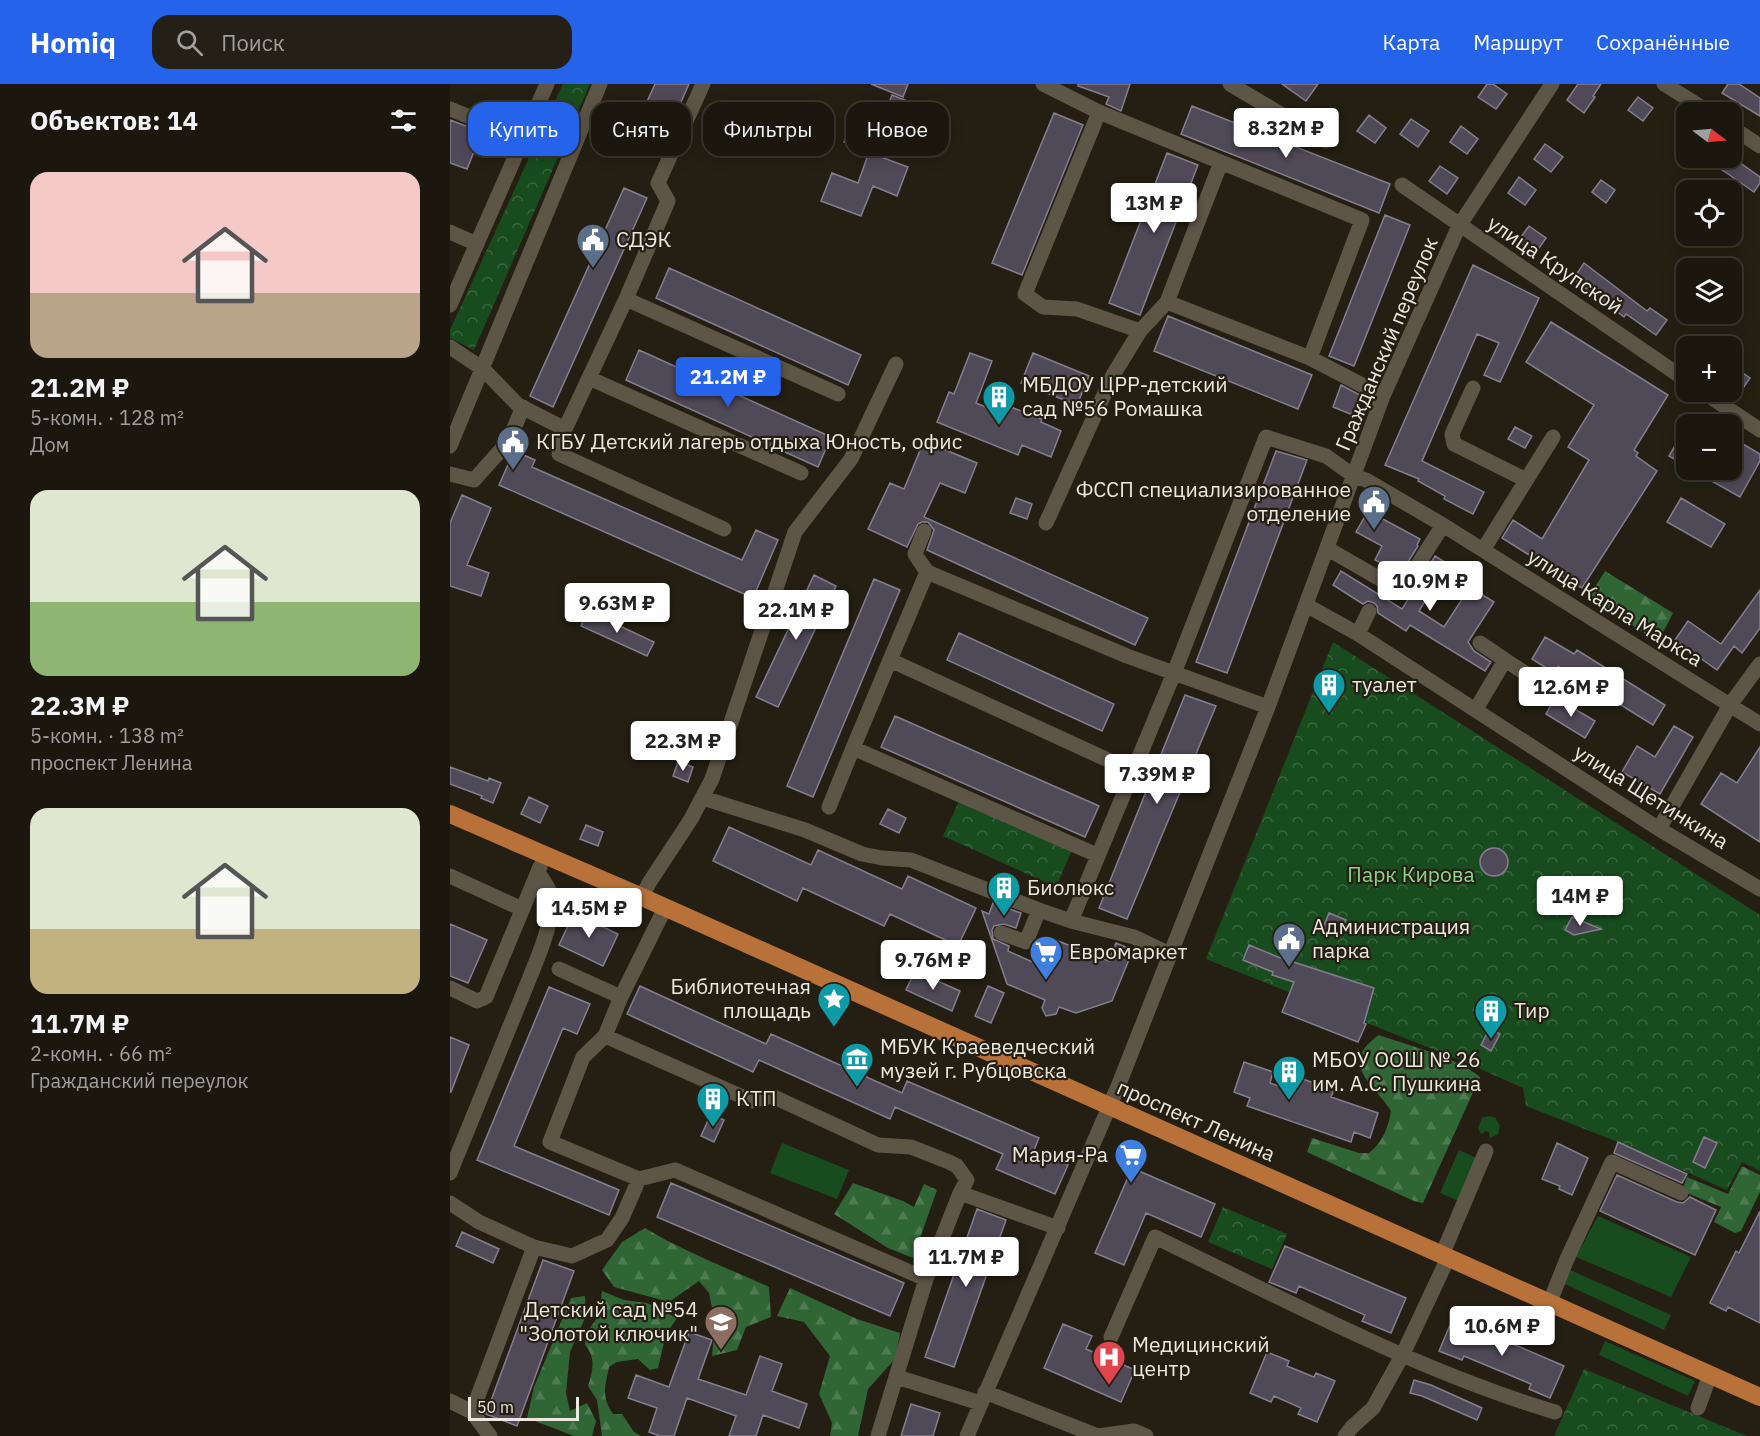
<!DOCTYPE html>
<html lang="ru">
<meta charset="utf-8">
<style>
:root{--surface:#1b170e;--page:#242017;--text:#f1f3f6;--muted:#a09f9e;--line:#39362e;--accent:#2563eb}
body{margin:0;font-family:"IBM Plex Sans",sans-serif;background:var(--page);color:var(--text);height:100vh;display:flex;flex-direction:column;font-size:22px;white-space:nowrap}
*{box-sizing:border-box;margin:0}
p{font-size:20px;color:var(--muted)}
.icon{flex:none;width:33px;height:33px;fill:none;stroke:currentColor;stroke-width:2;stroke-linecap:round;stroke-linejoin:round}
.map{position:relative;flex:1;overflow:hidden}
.sheet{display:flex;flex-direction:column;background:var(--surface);width:450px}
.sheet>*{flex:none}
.hud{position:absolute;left:18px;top:18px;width:570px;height:54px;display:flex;gap:12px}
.needle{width:39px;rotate:106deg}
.fabs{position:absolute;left:1226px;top:18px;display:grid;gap:12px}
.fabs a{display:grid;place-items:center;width:66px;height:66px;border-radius:12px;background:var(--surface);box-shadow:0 3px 15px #0003,0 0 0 2px var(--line);font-size:30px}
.scale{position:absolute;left:18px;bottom:15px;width:111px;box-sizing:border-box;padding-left:6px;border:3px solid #ebe8df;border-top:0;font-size:16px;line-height:21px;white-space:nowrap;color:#ebe8df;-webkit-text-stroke:4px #241f12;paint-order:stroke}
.price{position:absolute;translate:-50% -51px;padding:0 14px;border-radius:6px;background:#fff;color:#222;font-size:20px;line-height:39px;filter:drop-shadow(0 2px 3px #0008)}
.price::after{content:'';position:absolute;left:50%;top:36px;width:18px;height:14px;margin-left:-9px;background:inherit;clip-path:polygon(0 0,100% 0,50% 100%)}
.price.on{background:var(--accent);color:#fff}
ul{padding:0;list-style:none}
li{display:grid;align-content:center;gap:12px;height:318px;padding:0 30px}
li span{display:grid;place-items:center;height:186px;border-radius:18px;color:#555}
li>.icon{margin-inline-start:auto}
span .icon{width:108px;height:108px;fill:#fffc;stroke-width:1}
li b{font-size:26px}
h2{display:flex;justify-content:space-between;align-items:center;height:72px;padding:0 30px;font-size:26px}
.pill{padding:0 21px;border-radius:18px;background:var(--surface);box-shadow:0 3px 15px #0003,0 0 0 2px var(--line);font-size:21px;line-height:54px}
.pill.on{background:var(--accent);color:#fff}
header{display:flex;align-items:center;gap:36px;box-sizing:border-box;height:84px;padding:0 30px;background:var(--accent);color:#fff}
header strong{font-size:28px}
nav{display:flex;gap:33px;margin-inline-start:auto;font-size:21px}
.search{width:420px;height:54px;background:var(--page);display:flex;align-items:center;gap:15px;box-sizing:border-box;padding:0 21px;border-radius:18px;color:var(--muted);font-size:22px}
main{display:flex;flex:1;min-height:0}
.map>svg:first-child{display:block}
</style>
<header>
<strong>Homiq</strong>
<div class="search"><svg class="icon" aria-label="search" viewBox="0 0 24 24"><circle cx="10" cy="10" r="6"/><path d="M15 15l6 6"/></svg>Поиск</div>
<nav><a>Карта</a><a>Маршрут</a><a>Сохранённые</a></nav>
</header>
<main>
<section class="sheet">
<h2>Объектов: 14<svg class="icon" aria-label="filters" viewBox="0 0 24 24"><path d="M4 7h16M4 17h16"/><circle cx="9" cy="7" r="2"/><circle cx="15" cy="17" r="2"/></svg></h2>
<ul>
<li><span style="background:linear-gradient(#f6c9c9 65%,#b9a48a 0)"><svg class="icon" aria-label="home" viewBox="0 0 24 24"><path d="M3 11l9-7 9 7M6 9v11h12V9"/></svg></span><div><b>21.2M ₽</b><p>5-комн. · 128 m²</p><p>Дом</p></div></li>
<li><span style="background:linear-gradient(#dfe7d0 60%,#8fb573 0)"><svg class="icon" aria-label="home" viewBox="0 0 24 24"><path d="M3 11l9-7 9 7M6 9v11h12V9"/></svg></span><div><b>22.3M ₽</b><p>5-комн. · 138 m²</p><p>проспект Ленина</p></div></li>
<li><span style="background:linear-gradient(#dfe7d0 65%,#c2b280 0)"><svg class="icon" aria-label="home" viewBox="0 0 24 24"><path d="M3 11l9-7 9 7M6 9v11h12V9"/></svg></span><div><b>11.7M ₽</b><p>2-комн. · 66 m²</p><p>Гражданский переулок</p></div></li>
</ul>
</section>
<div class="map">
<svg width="1310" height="1352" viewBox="0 0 1310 1352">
<defs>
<pattern id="forest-firs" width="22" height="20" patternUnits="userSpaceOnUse" patternTransform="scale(1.5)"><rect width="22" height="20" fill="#306535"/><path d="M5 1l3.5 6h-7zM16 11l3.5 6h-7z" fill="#4e7b52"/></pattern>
<pattern id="park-crowns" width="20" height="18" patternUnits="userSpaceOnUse" patternTransform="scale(1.5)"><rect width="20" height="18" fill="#184c1f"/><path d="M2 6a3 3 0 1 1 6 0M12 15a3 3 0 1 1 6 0" fill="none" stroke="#3a663f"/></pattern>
</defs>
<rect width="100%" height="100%" fill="#241f12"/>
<path fill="#184c1f" d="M1038,1032L1045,1033L1050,1042L1048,1050L1040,1054L1039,1048L1036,1047L1031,1050L1028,1044L1032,1034Z
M332,1059L399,1086L387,1115L320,1089Z
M1009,1066L1029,1075L1011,1118L990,1109Z
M1148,1132L1241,1173L1221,1213L1126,1173Z
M1118,1185L1221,1231L1214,1246L1113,1199Z
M1155,1257L1245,1297L1238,1312L1149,1271Z"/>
<path fill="url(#forest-firs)" d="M1155,487L1223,529L1208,558L1139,513Z
M929,951C957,961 1009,974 1030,993L973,1119L964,1117L857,1068L862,1054L909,1069H919C933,1058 938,1044 941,1027C924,1000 887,980 929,951Z
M1292,1082L1310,1091V1108L1291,1147L1285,1149L1264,1138L1271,1123L1232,1107L1237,1093L1278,1110Z
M403,1099L453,1117L464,1123L474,1100L487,1106L463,1174L438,1164L384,1130Z
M195,1144C234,1168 278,1184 319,1203L321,1233L296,1243L287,1266L262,1272L265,1239L259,1209L249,1197L219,1218L164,1203L152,1186L172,1158Z
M340,1204L407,1235L450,1249L445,1275L418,1305L408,1352H380L382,1339L369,1310L380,1272L354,1238L327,1232Z
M152,1207L174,1216L197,1219L227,1234L216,1250L208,1284L200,1286L188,1275L167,1278L159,1283C155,1303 151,1312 163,1330H172L184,1348L191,1352H152L147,1316L138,1302C143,1287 146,1273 135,1261V1251L149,1231Z
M135,1212L136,1232L120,1268L116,1309L120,1327L137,1319L146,1337L142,1352H124L77,1334L84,1303L121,1214Z"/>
<path fill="url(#park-crowns)" d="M113,0H140L24,266L0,254V246Z
M883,558L1310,831V1087L1292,1078L1277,1106L1168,1058L1076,1022L1073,1004L1015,978L756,875Z
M510,715L622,766L606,803L493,752Z
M773,1123L837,1150L822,1185L758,1158Z
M1134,1285L1297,1352H1104Z"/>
<path fill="#504958" stroke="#857e8e" stroke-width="1.5" d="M205,0H239L209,68L180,55Z
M421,0H458L453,13Z
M628,0H680L671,27L656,20L659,13L628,2Z
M832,0H868L856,17Z
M1037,0H1043L1057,10L1046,25L1028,13Z
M1128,0H1151L1143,12L1145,13L1134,29L1117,16Z
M1278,0H1289L1310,14V32L1272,9Z
M442,11L480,26L469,53L442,43L431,73L458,83L447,112L423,102L411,132L371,117L382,89L408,99L419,68L394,58L405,29L431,39Z
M1188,13L1203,24L1193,37L1178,26Z
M742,22L940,100L929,129L731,50Z
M604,29L633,41L572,191L542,179Z
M919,31L936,44L925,59L907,47Z
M961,35L979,47L968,63L950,50Z
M0,36L32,48L17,85L0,79Z
M1011,42L1028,55L1017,70L1000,58Z
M1095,60L1113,73L1101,88L1084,75Z
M717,69L748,81L690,231L659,219Z
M1255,74H1283L1310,93V99L1304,108Z
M990,82L1008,94L997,110L979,97Z
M1069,93L1086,106L1075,121L1058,109Z
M1151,96L1165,106L1156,119L1142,108Z
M174,104L197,114L103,323L80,312Z
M935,131L960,141L904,282L879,272Z
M1079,142L1096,154L1085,170L1068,157Z
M1134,179L1197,227L1200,224L1217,236L1206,251L1176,230L1174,233L1123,195Z
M1023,181L1089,214L1050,298L1034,291L1049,259L1027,250L972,377L1034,408L1023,430L994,415L995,412L968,397L969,395L935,381Z
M219,184L411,271L398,301L206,214Z
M718,232L862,291L848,325L704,267Z
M1101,238L1218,311L1184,366L1188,369L1186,372L1207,387L1132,504L1052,454L1063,436L1092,455L1139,376L1118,363L1144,321L1076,278Z
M189,266L381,353L368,383L176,296Z
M520,269L542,277L526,319L555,331L558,322L592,335L591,338L611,347L601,373L572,361L568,371L487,338L499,308L504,310Z
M583,269L639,292L627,321L571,299Z
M1281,281L1300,294L1289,310L1281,304Z
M891,301L910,311L903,331L883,323Z
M1065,343L1082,352L1075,364L1058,355Z
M1236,343V382L1219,372Z
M1281,353L1310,370V377L1290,413L1242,386H1281Z
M474,357L527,379L515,409L490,399L474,433L698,534L685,561L477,466L484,446L478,438H472L468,440L457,463L418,445L440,399L454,405Z
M64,367L85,376L82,383L292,476L306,446L328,456L303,514L49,401Z
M826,367L857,376L777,589L746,578Z
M12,411L41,424L17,481L39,489L31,512L0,502V439Z
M566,414L582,420L577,435L560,429Z
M1231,414L1275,440L1261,463L1217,438Z
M918,427L970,455L967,461L968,462L951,489L925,476L932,462L906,448Z
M985,472L998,480L969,527L994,543L1020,503L1044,518L1018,558L1024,567L1041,578L1035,587L960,541L956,547L928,529L927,522L924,519L918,517L913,520L883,501L891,487L952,525Z
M364,491L386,502L328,623L306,613Z
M424,495L450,506L363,713L337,702Z
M1310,506V544L1292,569L1284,562L1267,586L1225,556L1238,537L1271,560Z
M138,527L204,558L197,572L131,542Z
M509,549L664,620L652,647L497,576Z
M1095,553L1124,570L1127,566L1215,621L1203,641L1108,582L1104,589L1082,575Z
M735,611L766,622L677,835L649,824Z
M1108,615L1145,637L1135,654L1096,630L1104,616Z
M445,632L649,722L635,753L431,663Z
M1224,642L1243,653L1210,710L1172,688L1187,662L1205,673Z
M1310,663V758L1251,720L1271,689L1287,699Z
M228,678L243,683L238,698L223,692Z
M0,683L38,697L39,694L51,699L43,719L31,714L32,712L0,700Z
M79,713L98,722L90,739L71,730Z
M438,725L456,734L449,749L430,740Z
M136,741L153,748L148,762L130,755Z
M279,743L361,781L368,766L452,805L458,792L526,824L508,862L440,830L434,842L353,804L347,817L263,777Z
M1030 778a14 14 0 1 1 28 0a14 14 0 1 1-28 0Z
M543,819L571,829L566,844L554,840L544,842L542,846L543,855L559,862L558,867L587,880L598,853L659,877L666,859L683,866L662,917L626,929L609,923L606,930L596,932L592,924L595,916L557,900L532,827L539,830Z
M124,829L168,850L153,882L109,861Z
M879,829L896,836L889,851L873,844Z
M1122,833L1151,845L1124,851L1115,846Z
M0,840L37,856L18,899L0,892Z
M799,861L828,873L924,904L914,939L916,940L908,958L832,928L844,898L822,891L823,888L793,876Z
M465,887L510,907L502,927L456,906Z
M190,902L316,960L321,950L452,1009L457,997L589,1054L584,1066L618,1081L605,1110L546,1085L553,1070L445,1023L440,1035L309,976L303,988L177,930Z
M538,902L554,909L541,939L525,932Z
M99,903L140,920L127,950L113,944L64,1062L169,1106L159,1131L27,1076Z
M1040,944L1050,950L1041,967L1031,961Z
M0,953L19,961L1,1008H0Z
M794,978L823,988L820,999L842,1007L847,993L884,1006L881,1013L928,1029L920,1054L904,1048L901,1058L797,1022L800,1014L784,1008Z
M261,1030L274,1036L264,1058L251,1052Z
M1254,1053L1267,1059L1255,1084L1243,1078Z
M1168,1058L1237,1090L1232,1099L1164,1069Z
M1107,1059L1138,1074L1122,1111L1109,1105L1110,1102L1092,1095Z
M682,1084L765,1120L751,1153L696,1129L674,1181L645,1169Z
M1167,1091L1227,1118L1233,1119L1240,1113L1266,1126L1245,1171L1150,1127Z
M221,1099L454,1199L440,1232L207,1133Z
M527,1125L556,1136L504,1283L475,1273Z
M1310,1127V1239L1278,1223L1276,1227L1260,1219L1286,1167L1289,1169Z
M12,1148L49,1165L43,1179L6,1162Z
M835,1162L956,1214L941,1249L912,1237L915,1231L849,1202L846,1209L819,1198Z
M93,1176L124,1187L67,1342L36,1330Z
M1003,1234L1114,1282L1100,1314L1079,1305L1081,1300L1014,1272L1012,1276L989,1267Z
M613,1240L642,1252L636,1265L685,1286L671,1318L594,1284Z
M239,1248L262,1256L248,1295L296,1311L310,1272L332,1280L322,1307L357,1320L349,1344L313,1331L306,1352H279L286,1332L237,1314L224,1352H210L199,1348L207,1324L178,1314L186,1291L219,1303Z
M817,1268L839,1277L837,1282L864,1293L866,1289L885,1297L867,1338L848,1330L851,1324L824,1312L821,1318L800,1309Z
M964,1296L981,1301L1032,1324L1027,1336L972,1312L960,1309Z
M461,1320L490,1329L483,1352H451Z"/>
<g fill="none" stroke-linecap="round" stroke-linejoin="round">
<path stroke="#5d5647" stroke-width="15" d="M593,0L649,28L912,136L860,274
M780,0L876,57
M1214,0L1259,28
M0,25L75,55
M649,28L575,210L593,223L627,225L690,247
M1281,43L1310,62
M771,78L717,218L860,274L933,312
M952,101L1236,296
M0,148L27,160
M176,215L388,310
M0,221L97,0
M0,263L33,285L68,321L115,345L176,215L218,117L208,99L253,0
M139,294L351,389
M1023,304L1002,350L1004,360L1076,396
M1253,308L1310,346
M115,345L109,370L274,445
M0,362L150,0
M0,390L24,396L58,358L73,323
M596,439L663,291L690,247L717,218
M474,447L465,470L477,488
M878,465L951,507L993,441
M1033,466L1103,353
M856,521L908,550L1209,745L1310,805
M908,550L919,527
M440,576L682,687
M1055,576L1103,607
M1026,625L1055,576L1030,559
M253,714L355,746L412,770L432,774L461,776L589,826
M379,723L403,664
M1209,745L1280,621L1310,580
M647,771L403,664L477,488L677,572L818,623
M0,792L72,825
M192,813L199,799L241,735L262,695L345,448L401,375L446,280
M215,824L171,913L155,952L302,1017L316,1013H324L428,1061L461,1063L499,1078L507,1082L517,1096L510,1109L608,1144
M551,849L576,858L589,826L621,837
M720,870L684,853L621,837L724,589L816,353L876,372L904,392L916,396L993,441L1310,640
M109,885L171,913
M0,904L27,917L36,913L90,783
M155,952L133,973L100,1058L189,1095L225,1086L476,1195
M0,1089L80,893C89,870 106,833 100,809C98,802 92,795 88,788
M0,1119L29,1138L84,1163L22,1328L40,1352
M84,1163L122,1172L157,1156L172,1134L189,1095
M992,1171L1036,1067
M1099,1220L1117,1175L1162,1078L1231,1109
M661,1253L705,1153C836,1216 966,1286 1105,1328
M447,1293L530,1319
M535,1308L648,1352L684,1347L696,1352
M0,1317L22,1328
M1248,1324L1260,1291
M428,1352L476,1195L510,1109
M517,1352L669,1000L818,623L933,312L1009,142L1102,0
M895,1352L902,1343L923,1324L952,1272L998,1174"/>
<path stroke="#b87239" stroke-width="18" d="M0,730L192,813L1310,1313"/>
</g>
<defs>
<g id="civic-pin" transform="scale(1.725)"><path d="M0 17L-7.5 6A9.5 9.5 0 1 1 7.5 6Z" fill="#5c6f8a" stroke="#241f12"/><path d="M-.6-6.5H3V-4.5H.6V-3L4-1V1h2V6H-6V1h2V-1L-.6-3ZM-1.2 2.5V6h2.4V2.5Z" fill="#fff"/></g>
<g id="building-pin" transform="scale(1.725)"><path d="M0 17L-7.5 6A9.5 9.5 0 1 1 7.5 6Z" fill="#0f9aa8" stroke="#241f12"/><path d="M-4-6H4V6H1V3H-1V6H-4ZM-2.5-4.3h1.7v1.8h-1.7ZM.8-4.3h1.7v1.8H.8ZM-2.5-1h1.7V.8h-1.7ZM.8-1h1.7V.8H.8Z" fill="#fff"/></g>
<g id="supermarket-pin" transform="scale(1.725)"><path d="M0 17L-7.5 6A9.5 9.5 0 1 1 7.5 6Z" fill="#3f7fe0" stroke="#241f12"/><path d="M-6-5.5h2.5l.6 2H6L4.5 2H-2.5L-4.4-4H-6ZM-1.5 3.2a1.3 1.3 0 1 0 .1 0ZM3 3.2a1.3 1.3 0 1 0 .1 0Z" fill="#fff"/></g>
<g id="sight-pin" transform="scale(1.725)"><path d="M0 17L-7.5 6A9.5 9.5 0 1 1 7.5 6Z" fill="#0f9aa8" stroke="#241f12"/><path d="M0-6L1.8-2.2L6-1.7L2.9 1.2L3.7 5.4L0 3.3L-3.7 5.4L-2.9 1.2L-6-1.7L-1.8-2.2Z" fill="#fff"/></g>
<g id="museum-pin" transform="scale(1.725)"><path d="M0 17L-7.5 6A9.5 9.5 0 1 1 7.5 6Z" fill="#0f9aa8" stroke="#241f12"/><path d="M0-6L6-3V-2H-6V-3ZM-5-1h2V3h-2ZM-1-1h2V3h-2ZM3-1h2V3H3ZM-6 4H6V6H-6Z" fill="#fff"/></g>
<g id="school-pin" transform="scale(1.725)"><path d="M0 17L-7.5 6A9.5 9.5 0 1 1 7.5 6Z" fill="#8d6e63" stroke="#241f12"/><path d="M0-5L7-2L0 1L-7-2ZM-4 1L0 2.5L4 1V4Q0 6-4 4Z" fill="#fff"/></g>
<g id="hospital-pin" transform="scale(1.725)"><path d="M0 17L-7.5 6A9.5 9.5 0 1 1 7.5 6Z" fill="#e0444e" stroke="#241f12"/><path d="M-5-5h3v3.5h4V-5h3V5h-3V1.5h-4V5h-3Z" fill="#fff"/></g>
</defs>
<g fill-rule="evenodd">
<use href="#civic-pin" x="143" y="156"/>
<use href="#building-pin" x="549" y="313"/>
<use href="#civic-pin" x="63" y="358"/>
<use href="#civic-pin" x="924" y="418"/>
<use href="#building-pin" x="879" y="601"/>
<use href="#building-pin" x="554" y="804"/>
<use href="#civic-pin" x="839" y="855"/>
<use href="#supermarket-pin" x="596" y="868"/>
<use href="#sight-pin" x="384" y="915"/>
<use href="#building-pin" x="1041" y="927"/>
<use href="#museum-pin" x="407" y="975"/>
<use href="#building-pin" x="839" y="988"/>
<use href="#building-pin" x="263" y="1015"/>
<use href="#supermarket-pin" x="681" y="1071"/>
<use href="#school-pin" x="271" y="1238"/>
<use href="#hospital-pin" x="659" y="1273"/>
</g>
<g text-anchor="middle" stroke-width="4.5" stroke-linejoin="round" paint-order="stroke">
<g font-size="21" fill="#ebe8df" stroke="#241f12" text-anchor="start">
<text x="166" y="163">СДЭК</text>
<text x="572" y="308">МБДОУ ЦРР-детский<tspan x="572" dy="24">сад №56 Ромашка</tspan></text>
<text x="86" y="365">КГБУ Детский лагерь отдыха Юность, офис</text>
<text x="901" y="413" text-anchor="end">ФССП специализированное<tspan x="901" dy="24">отделение</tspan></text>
<text x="902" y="608">туалет</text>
<text x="577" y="811">Биолюкс</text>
<text x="862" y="850">Администрация<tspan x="862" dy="24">парка</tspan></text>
<text x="619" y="875">Евромаркет</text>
<text x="361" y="910" text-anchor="end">Библиотечная<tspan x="361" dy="24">площадь</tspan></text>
<text x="1064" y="934">Тир</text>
<text x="430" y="970">МБУК Краеведческий<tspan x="430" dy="24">музей г. Рубцовска</tspan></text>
<text x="862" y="983">МБОУ ООШ № 26<tspan x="862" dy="24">им. А.С. Пушкина</tspan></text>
<text x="286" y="1022">КТП</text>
<text x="658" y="1078" text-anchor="end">Мария-Ра</text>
<text x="248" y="1233" text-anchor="end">Детский сад №54<tspan x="248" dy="24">"Золотой ключик"</tspan></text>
<text x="682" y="1268">Медицинский<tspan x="682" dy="24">центр</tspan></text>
</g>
<g font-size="21" fill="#ebe8df" stroke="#241f12">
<text transform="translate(1105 181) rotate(34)" y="7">улица Крупской</text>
<text transform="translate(937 260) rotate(-67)" y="7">Гражданский переулок</text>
<text transform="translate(1165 524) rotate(32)" y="7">улица Карла Маркса</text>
<text transform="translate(1201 713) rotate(32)" y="7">улица Щетинкина</text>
<text transform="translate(746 1037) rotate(24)" y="7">проспект Ленина</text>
</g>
<g font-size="21" fill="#89d58e" stroke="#241f12">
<text x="961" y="798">Парк Кирова</text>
</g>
</g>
</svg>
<div class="fabs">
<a><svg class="needle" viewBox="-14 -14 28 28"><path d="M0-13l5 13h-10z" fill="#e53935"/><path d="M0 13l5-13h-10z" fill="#a09f9e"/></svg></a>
<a><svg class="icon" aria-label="locate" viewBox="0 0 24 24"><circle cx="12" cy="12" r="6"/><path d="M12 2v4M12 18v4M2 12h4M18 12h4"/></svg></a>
<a><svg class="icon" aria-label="layers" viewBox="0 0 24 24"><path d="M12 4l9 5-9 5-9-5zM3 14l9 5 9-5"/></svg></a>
<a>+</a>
<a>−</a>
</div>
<div class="scale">50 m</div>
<b class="price" style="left:836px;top:75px">8.32M ₽</b>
<b class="price" style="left:704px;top:150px">13M ₽</b>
<b class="price on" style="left:278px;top:324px">21.2M ₽</b>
<b class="price" style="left:980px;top:528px">10.9M ₽</b>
<b class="price" style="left:167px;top:550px">9.63M ₽</b>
<b class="price" style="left:346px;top:557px">22.1M ₽</b>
<b class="price" style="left:1121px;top:634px">12.6M ₽</b>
<b class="price" style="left:233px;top:688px">22.3M ₽</b>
<b class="price" style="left:707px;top:721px">7.39M ₽</b>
<b class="price" style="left:1130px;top:843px">14M ₽</b>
<b class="price" style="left:139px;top:855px">14.5M ₽</b>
<b class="price" style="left:483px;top:907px">9.76M ₽</b>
<b class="price" style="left:516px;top:1204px">11.7M ₽</b>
<b class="price" style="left:1052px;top:1273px">10.6M ₽</b>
<div class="hud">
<a class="pill on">Купить</a>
<a class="pill">Снять</a>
<a class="pill">Фильтры</a>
<a class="pill">Новое</a>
</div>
</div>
</main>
